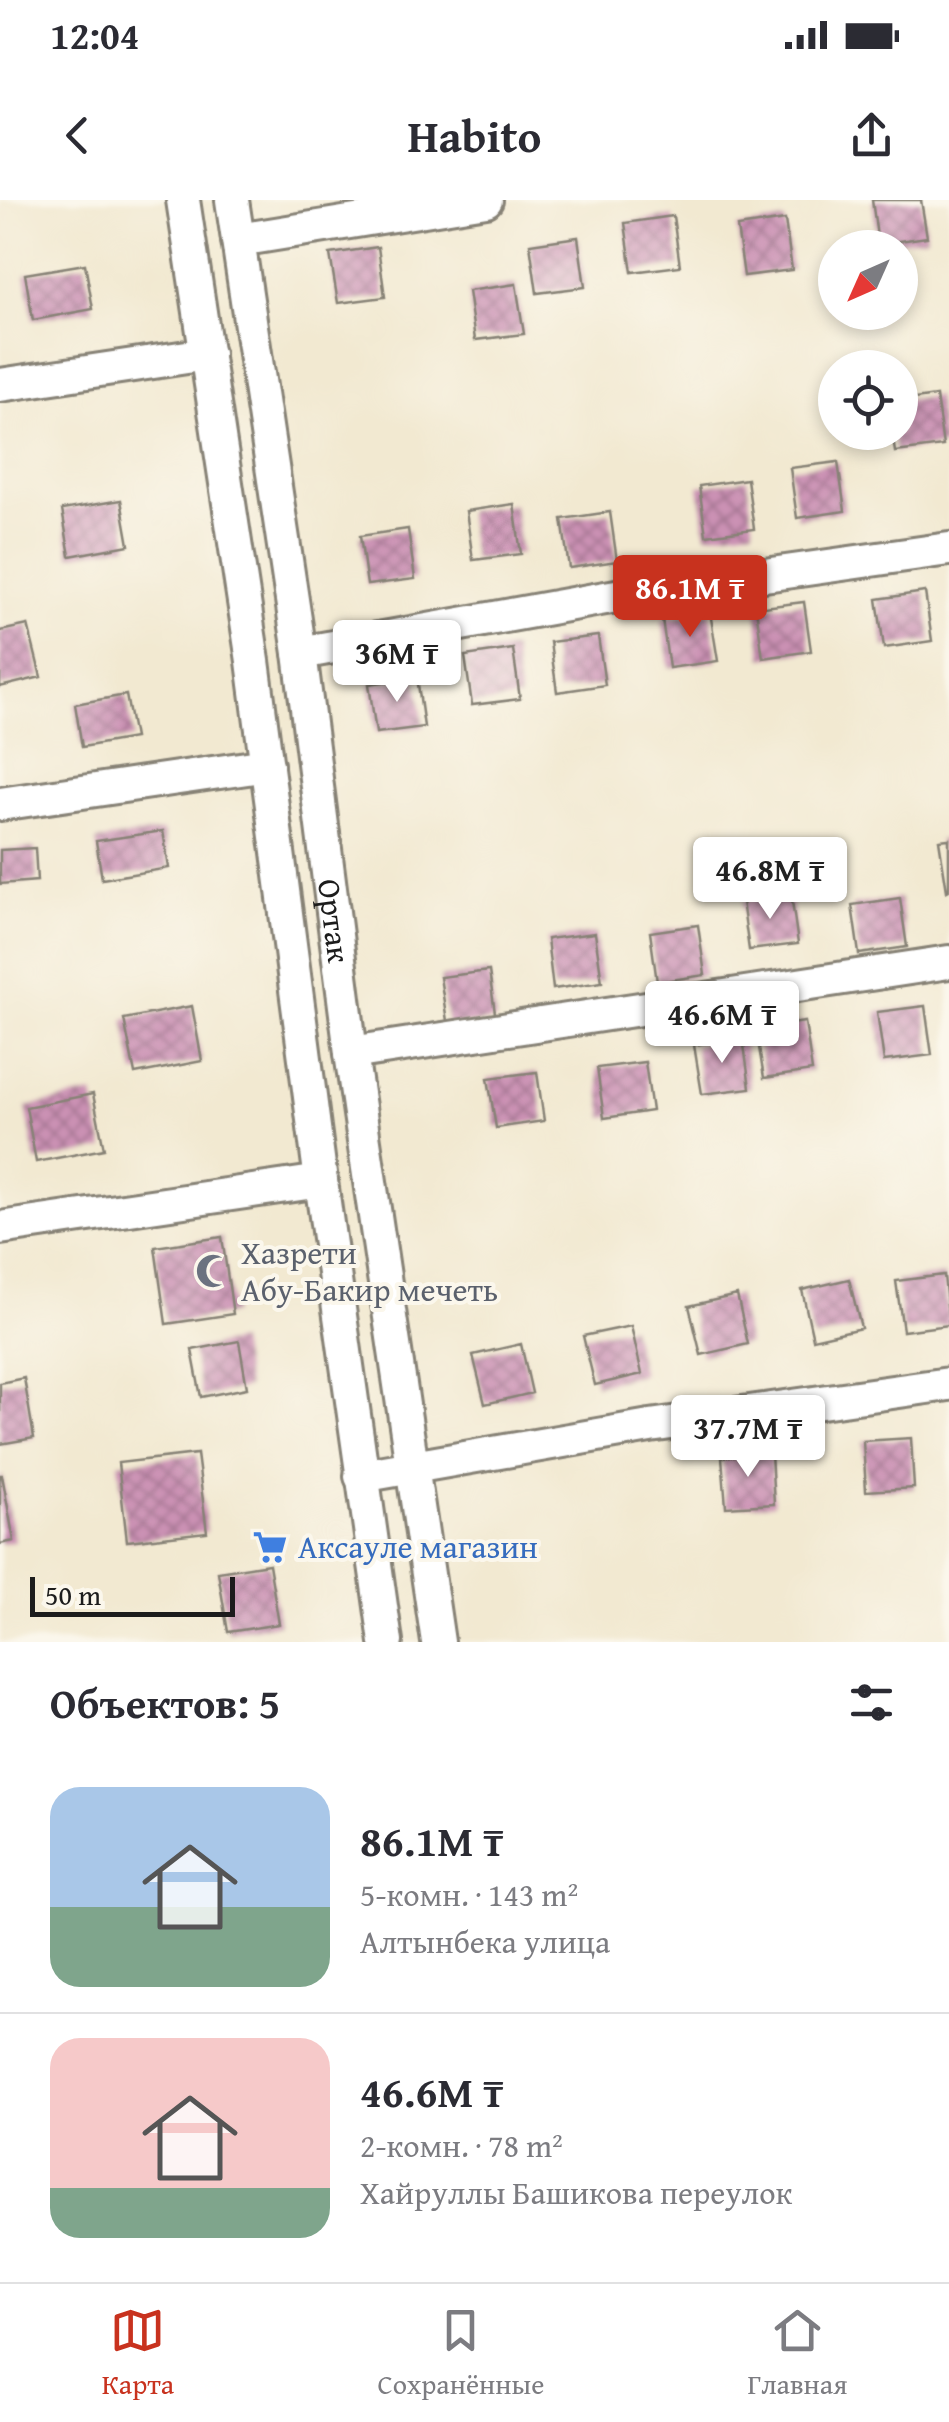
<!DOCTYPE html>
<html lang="ru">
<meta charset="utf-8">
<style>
:root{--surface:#fff;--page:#f2f2f3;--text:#2b2b33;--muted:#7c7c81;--line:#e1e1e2;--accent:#c8321e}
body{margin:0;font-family:"Gentium Book Plus",serif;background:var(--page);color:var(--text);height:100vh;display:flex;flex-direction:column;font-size:38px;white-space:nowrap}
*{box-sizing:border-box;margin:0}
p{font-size:32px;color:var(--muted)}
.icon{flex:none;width:55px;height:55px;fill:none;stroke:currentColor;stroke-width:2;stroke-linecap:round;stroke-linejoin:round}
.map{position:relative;height:1442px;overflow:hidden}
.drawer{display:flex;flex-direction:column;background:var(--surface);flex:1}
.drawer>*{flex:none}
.needle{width:65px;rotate:225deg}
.buttons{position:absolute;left:818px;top:30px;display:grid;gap:20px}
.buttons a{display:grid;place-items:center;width:100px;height:100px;border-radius:50%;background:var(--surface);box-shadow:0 5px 15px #0003;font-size:50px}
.scale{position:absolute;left:30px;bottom:25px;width:205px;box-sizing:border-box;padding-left:10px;border:5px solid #1c1c1c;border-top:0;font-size:28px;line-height:35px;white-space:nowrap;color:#1c1c1c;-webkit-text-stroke:8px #fbf7ec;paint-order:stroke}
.price{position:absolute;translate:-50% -85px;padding:0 22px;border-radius:10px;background:#fff;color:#222;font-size:32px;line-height:65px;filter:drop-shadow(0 2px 5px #0008)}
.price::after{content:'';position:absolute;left:50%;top:60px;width:30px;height:22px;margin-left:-15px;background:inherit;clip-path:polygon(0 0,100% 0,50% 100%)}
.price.current{background:var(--accent);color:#fff}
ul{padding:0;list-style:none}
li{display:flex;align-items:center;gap:30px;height:250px;padding:0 50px}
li+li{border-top:2px solid var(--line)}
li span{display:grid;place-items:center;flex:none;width:280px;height:200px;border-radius:30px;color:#555}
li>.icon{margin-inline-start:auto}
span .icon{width:120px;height:120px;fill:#fffc;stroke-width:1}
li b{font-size:42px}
h2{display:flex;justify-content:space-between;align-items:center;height:120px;padding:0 50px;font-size:42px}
.status{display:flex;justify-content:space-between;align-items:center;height:70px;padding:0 50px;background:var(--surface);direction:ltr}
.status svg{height:28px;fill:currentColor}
header{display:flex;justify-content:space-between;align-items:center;height:130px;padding:0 50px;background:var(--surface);font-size:45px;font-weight:700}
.tab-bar{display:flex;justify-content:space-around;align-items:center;height:140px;border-top:2px solid var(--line);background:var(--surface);font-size:28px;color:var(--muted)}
.tab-bar a{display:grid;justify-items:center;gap:5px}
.tab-bar .current{color:var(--accent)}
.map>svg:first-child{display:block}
</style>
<div class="status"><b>12:04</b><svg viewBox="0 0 49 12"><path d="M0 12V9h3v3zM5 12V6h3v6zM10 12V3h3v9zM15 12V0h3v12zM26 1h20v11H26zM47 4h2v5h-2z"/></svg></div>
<header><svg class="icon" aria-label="back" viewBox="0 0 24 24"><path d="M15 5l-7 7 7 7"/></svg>Habito<svg class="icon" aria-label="share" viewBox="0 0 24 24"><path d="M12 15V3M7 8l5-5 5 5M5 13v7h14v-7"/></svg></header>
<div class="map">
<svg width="949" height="1442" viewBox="0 0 949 1442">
<defs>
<pattern id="building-cross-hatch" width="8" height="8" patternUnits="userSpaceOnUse" patternTransform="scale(2.5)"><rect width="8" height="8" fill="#cb91b4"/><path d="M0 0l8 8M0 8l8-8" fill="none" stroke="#a47692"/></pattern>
</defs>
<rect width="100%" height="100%" fill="#fbf7ec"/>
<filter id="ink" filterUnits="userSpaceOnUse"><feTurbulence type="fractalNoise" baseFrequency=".01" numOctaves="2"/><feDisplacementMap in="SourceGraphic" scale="20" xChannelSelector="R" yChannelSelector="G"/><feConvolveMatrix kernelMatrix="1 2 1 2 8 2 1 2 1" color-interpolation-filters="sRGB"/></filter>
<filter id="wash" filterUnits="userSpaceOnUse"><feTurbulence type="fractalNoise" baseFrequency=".0048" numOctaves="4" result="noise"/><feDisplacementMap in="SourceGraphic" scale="40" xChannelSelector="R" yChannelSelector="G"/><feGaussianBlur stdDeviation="2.25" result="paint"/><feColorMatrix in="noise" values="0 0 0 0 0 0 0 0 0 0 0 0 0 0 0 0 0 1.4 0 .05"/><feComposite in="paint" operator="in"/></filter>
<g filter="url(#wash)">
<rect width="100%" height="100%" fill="#f2e9d1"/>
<g id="blocks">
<path fill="url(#building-cross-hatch)" d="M872,0H921L927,37L878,44Z
M673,16L680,66L632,72L625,23Z
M785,20L792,70L744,76L737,27Z
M578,37L585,87L537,93L530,44Z
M378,47L385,97L338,103L330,54Z
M85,64L93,109L33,120L25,74Z
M516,84L524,134L475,140L468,91Z
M936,196L943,246L895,252L892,232H900V201Z
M838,262L845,311L797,318L790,268Z
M747,279L754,329L706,335L699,286Z
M121,300L129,345L70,356L62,310Z
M514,304L521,354L473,360L466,311Z
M610,312L617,361L569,368L562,319Z
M408,329L415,379L367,385L360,336Z
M925,392L932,441L884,448L877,399Z
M804,402L811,451L763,458L756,408Z
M710,412L718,461L669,468L662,419Z
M28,425L41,477L0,487V431Z
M598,436L605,485L557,492L550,442Z
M513,449L520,499L472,505L465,456Z
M417,477L424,527L376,533L369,484Z
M126,495L134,538L82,547L75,504Z
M163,631L169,668L102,679L96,641Z
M949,639V690L947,691L939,640Z
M35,648L37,681L0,684V650Z
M791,694L798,744L749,750L742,701Z
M900,698L907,747L859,754L852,705Z
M698,725L705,775L657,782L650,732Z
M595,733L602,782L553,789L547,739Z
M489,771L496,820L448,827L440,777Z
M192,806L202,861L135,874L124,819Z
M925,806L932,855L884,861L877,812Z
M805,822L812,871L764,878L756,829Z
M743,838L750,888L702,894L694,845Z
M645,862L652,911L604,918L597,868Z
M537,872L544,921L496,928L488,878Z
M93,894L104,949L36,962L26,907Z
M222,1037L233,1114L166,1124L155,1047Z
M944,1075L949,1125L903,1131L896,1081Z
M849,1079L861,1128L813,1139L802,1090Z
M737,1095L748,1144L701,1155L689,1106Z
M631,1126L642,1174L595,1185L583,1136Z
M239,1141L247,1188L201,1197L192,1150Z
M521,1144L532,1193L485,1204L473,1155Z
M24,1178L34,1238L0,1244V1183Z
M911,1238L914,1288L866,1291L863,1241Z
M197,1254L207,1332L127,1341L118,1263Z
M771,1254L774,1304L726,1307L722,1257Z
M0,1275H2L14,1341L0,1344Z
M269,1364L279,1424L228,1432L218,1372Z"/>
</g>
</g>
<g filter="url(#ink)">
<use href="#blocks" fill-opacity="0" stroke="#878276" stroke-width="2.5"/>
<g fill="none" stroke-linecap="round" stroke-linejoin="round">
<g stroke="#878276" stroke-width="38">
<g id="minor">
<path d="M183,0L253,461L321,981L386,1442"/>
<path id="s1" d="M232,0L300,453L351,853L438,1442"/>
<path d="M238,40L486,0"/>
<path d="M0,185L207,154"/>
<path d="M300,453L622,395L949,349"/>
<path d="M0,604L267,565"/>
<path d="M351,853L949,762"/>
<path d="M0,1028L321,981"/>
<path d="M361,1276L650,1226L949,1184"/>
</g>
</g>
<use href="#minor" stroke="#fff" stroke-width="32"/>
</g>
</g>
<defs>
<g id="mosque-bare" transform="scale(2.7)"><path d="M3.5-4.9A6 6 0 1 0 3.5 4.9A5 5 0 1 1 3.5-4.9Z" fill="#6b7280" stroke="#fbf7ec" stroke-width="2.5" paint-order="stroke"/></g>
<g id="supermarket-bare" transform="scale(2.7)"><path d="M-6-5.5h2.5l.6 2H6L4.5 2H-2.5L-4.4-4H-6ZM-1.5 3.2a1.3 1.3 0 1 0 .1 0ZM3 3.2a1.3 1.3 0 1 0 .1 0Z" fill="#3f7fe0" stroke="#fbf7ec" stroke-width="2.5" paint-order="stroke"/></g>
</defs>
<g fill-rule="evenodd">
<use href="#mosque-bare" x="213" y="1071"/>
<use href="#supermarket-bare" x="270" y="1347"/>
</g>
<g text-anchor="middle" stroke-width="8" stroke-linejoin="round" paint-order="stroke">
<g font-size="32" fill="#1c1c1c" stroke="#fbf7ec">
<text dy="11" stroke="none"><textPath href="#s1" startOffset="728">Ортак</textPath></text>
</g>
<g font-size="32" fill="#5b616d" stroke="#fbf7ec" text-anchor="start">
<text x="241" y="1064">Хазрети<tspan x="241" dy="37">Абу-Бакир мечеть</tspan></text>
</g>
<g font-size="32" fill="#366cbe" stroke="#fbf7ec" text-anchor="start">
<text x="298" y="1358">Аксауле магазин</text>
</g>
</g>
</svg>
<div class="buttons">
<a><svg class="needle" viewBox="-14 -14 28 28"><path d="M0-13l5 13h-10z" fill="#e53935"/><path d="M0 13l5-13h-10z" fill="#7c7c81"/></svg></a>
<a><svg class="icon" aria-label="locate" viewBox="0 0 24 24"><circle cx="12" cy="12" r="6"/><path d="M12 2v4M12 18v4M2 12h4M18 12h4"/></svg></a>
</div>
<div class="scale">50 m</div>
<b class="price current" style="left:690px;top:440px">86.1M ₸</b>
<b class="price" style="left:397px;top:505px">36M ₸</b>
<b class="price" style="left:770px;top:722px">46.8M ₸</b>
<b class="price" style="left:722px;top:866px">46.6M ₸</b>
<b class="price" style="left:748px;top:1280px">37.7M ₸</b>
</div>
<section class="drawer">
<h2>Объектов: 5<svg class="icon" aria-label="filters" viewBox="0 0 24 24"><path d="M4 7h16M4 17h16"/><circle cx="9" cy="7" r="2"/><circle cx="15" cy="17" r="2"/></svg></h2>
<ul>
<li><span style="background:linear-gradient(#a9c7e8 60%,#7fa58c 0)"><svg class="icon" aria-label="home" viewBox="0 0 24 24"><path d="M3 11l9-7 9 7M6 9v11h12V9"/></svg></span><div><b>86.1M ₸</b><p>5-комн. · 143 m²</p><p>Алтынбека улица</p></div></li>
<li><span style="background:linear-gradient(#f6c9c9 75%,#7fa58c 0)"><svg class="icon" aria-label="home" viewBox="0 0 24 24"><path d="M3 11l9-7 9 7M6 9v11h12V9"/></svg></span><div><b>46.6M ₸</b><p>2-комн. · 78 m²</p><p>Хайруллы Башикова переулок</p></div></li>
</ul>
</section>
<nav class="tab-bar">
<a class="current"><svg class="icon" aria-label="map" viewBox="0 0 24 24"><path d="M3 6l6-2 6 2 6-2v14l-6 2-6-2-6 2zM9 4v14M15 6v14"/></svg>Карта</a>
<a><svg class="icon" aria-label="saved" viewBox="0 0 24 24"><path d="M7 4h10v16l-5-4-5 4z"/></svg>Сохранённые</a>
<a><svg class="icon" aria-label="home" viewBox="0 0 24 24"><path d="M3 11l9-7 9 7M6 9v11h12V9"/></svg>Главная</a>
</nav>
